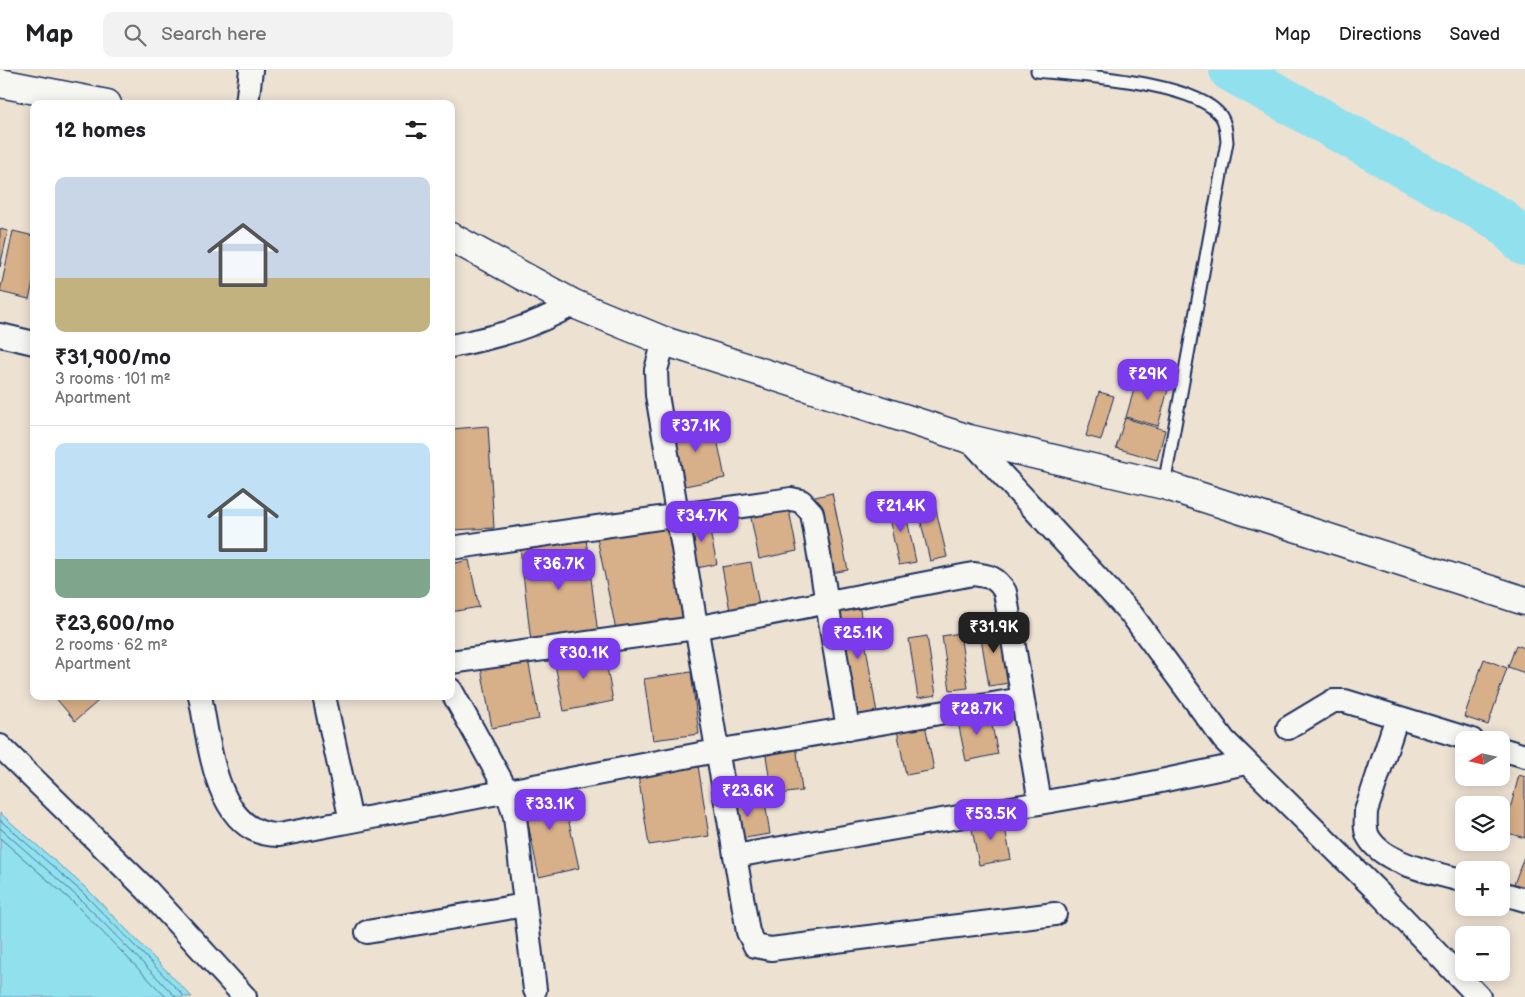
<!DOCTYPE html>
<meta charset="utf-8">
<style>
:root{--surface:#fff;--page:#f2f2f2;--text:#202124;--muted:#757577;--line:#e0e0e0;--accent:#7c3aed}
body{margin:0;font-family:"Balsamiq Sans",sans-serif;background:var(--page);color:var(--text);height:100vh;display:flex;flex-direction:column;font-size:19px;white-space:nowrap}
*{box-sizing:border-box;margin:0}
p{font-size:16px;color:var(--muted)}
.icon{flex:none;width:28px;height:28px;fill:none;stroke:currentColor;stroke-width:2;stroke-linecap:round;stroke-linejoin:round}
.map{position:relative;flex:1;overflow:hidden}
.side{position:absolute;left:30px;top:30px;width:425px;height:600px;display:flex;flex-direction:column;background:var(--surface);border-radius:10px;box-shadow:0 2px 12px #0003}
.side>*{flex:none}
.needle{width:32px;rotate:261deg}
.fabs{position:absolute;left:1455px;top:661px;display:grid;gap:10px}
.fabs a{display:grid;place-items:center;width:55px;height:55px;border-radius:10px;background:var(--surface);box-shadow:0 2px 12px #0003;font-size:25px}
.price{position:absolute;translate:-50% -42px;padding:0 11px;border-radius:10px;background:var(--accent);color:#fff;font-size:16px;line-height:32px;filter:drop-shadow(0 1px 2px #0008)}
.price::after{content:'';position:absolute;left:50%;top:30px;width:15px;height:11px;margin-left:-8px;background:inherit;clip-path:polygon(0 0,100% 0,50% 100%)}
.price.on{background:#222;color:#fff}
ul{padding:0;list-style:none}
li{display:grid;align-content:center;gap:10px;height:265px;padding:0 25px}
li+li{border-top:1px solid var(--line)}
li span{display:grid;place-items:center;height:155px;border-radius:10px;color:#555}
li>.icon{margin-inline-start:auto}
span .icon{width:90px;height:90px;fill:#fffc;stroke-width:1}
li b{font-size:21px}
h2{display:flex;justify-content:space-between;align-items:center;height:60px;padding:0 25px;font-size:21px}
header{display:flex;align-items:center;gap:30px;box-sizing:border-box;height:70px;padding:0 25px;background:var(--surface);border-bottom:1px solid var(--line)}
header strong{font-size:24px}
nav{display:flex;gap:28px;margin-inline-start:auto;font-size:18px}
.search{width:350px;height:45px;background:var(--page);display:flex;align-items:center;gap:12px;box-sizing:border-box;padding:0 18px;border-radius:10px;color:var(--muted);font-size:19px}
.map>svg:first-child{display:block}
</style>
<header>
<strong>Map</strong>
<div class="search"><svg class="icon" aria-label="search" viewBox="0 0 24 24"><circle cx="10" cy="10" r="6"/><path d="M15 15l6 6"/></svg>Search here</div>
<nav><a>Map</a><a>Directions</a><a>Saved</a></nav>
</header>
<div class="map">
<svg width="1525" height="927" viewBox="0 0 1525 927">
<rect width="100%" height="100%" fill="#ede1d2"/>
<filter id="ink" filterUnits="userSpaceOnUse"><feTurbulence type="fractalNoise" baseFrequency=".02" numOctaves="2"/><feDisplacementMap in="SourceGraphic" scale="10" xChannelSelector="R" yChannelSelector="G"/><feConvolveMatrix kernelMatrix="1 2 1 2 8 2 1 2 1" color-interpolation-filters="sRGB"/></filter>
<g filter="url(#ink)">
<path fill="#90e0ee" stroke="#6199b4" d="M0,743L87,819L192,927H0Z"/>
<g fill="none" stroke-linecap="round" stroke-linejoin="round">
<path stroke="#4a7698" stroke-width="1" d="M0,750L83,823L185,927
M0,758L79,828L176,927
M0,768L74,833L166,927"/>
<path stroke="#90e0ee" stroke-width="44" d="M1231,0L1501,150L1525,174"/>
</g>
<path fill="#d7af88" stroke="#1b2f5e" d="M0,159L8,161L0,197Z
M13,161L34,166V209L29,229L0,222Z
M1138,306L1169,316L1158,356L1126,347Z
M1099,322L1114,326L1101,370L1086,366Z
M1125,348L1165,360L1157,390L1116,378Z
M713,349L725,408L680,417L668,358Z
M488,356L494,458L451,460V359Z
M832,423L848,500L831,503L815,427Z
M933,427L947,487L930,491L916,431Z
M903,430L916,492L899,495L886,434Z
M788,435L797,481L759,489L750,443Z
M707,448L717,494L697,498L688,453Z
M666,449L687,551L617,565L596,463Z
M586,469L598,564L531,572L520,477Z
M469,490L479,537L451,542V494Z
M751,492L760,540L731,546L722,497Z
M858,528L878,650L858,653L838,531Z
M999,553L1009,613L989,616L979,556Z
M960,563L968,618L950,620L942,566Z
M927,566L936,625L918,628L909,569Z
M1516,575L1525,578V603L1508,597Z
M604,580L613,631L564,641L554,589Z
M528,589L539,649L492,658L481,598Z
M1484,589L1507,598L1488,655L1464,647Z
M691,602L699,664L653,670L644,609Z
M54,626H104L75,651Z
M989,641L998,684L966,691L957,647Z
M924,649L934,700L906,705L896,655Z
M796,674L802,721L772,725L765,679Z
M697,689L709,766L649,775L637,699Z
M1519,705L1525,707V768L1504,762Z
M561,716L579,798L539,807L522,724Z
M764,726L770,764L732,770L726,732Z
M1003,747L1011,789L979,795L971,754Z
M1525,784V822L1513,817Z"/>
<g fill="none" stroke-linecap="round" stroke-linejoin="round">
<g stroke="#1b2f5e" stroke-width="15">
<path id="service" d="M1037,1C1080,6 1195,11 1221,46C1226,53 1226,63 1227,72L1164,415"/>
</g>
<g stroke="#1b2f5e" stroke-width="26">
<path id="minor" d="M247,34L251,0
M0,265L34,273
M664,271L656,300L657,325L748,862L755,876L771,879L1055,844
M451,276C501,266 529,258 574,234
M969,369L1132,545L1224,670L1377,821L1479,927
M451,478L791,429L801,431L812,443L848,659
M451,592L695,558L973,504C989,506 997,507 1005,522L1040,733
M451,620L507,721L515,747L535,920
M200,626C210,673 215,766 279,765L716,681L1022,629
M324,626L351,751
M1397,647L1366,741C1366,750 1364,760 1369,768C1384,794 1436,803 1464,811
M1288,658L1333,631H1345L1472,670
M0,676L147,820L245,927
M1501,679L1525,686
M735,786L1137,716L1246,693
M1501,823L1525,830
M367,862L525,835"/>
</g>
<g stroke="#1b2f5e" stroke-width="31">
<path id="tertiary" d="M0,13L107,34
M451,167L574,234L664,271L969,369L1164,415L1525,531"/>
</g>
<use href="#service" stroke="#f6f6f2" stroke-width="11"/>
<use href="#minor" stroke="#f6f6f2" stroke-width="22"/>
<use href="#tertiary" stroke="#f6f6f2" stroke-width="28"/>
</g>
</g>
</svg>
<div class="fabs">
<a><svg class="needle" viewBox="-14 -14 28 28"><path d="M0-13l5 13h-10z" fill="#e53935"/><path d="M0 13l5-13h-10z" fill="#757577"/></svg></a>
<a><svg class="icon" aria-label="layers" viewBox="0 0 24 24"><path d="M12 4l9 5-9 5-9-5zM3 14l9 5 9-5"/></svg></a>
<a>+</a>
<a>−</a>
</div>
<b class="price" style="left:1148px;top:331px">₹29K</b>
<b class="price" style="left:696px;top:383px">₹37.1K</b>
<b class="price" style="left:901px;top:463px">₹21.4K</b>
<b class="price" style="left:702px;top:473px">₹34.7K</b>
<b class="price" style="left:559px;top:521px">₹36.7K</b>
<b class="price on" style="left:994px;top:584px">₹31.9K</b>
<b class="price" style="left:858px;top:590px">₹25.1K</b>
<b class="price" style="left:584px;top:610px">₹30.1K</b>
<b class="price" style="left:977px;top:666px">₹28.7K</b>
<b class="price" style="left:748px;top:748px">₹23.6K</b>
<b class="price" style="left:550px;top:761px">₹33.1K</b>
<b class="price" style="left:991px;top:771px">₹53.5K</b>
<section class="side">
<h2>12 homes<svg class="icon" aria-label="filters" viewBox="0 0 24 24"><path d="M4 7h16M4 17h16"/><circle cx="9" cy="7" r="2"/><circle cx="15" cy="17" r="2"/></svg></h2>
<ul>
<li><span style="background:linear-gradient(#c9d6e8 65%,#c2b280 0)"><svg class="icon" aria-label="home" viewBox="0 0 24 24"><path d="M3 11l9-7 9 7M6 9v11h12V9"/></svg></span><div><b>₹31,900/mo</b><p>3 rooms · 101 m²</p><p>Apartment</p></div></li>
<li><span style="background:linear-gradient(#bfe0f5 75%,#7fa58c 0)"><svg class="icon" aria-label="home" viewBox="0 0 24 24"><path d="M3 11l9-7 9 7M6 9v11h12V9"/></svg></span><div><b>₹23,600/mo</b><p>2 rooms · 62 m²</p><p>Apartment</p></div></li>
</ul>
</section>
</div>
